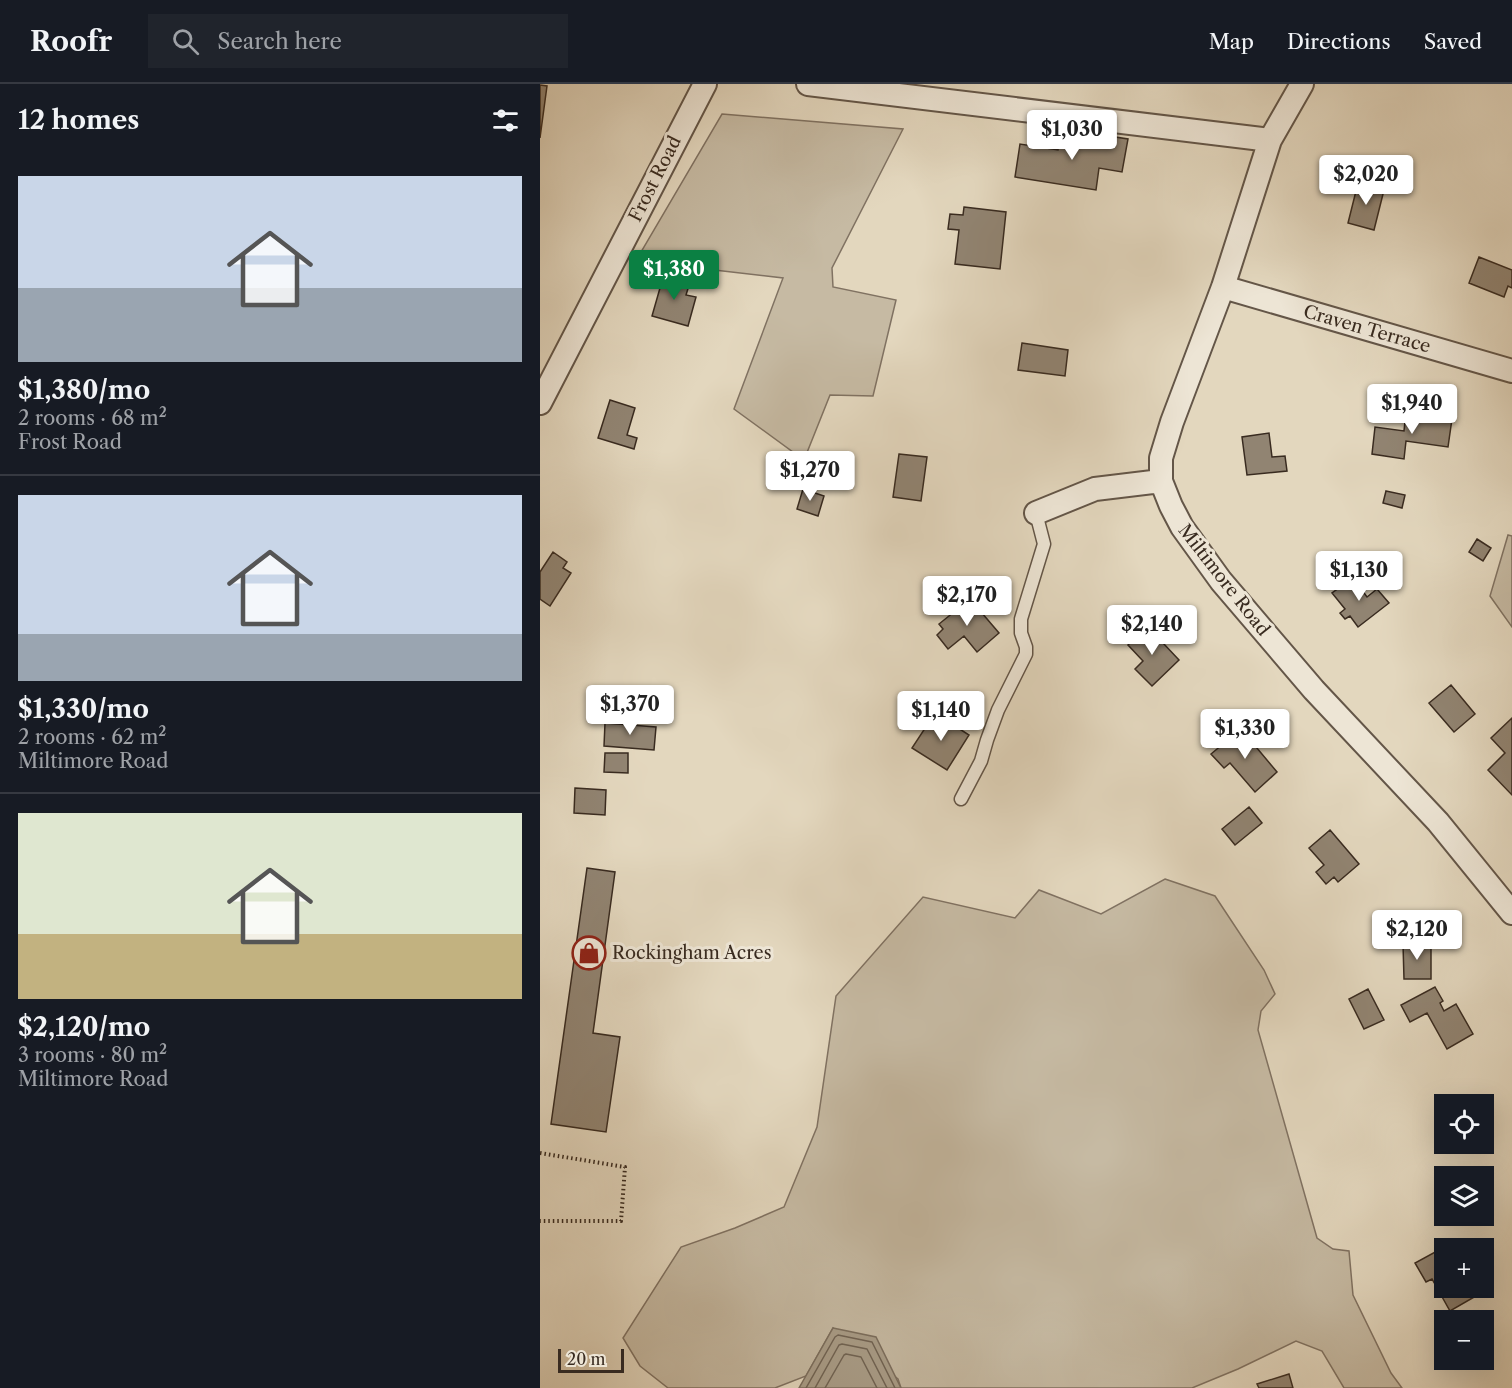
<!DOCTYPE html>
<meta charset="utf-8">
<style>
:root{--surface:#171b24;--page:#20242c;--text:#f1f3f6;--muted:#9ea1a6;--line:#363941;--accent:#0b8043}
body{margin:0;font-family:"Libre Caslon Text",serif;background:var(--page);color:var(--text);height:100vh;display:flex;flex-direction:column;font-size:22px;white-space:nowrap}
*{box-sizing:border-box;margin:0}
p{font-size:20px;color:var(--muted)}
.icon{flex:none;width:33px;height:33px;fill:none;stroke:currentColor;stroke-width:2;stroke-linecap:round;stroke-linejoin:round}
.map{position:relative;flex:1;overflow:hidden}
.side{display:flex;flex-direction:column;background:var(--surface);width:540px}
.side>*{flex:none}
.fabs{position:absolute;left:894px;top:1010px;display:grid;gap:12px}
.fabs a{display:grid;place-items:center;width:60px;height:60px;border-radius:0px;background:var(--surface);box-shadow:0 6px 24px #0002;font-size:30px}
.scale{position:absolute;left:18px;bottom:15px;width:66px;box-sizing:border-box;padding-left:6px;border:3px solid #392b20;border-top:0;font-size:16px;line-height:21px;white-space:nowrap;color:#392b20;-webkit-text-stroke:4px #ede5d5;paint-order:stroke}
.price{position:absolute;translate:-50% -51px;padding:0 14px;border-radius:6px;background:#fff;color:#222;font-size:20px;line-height:39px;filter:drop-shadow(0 2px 3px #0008)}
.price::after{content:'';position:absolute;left:50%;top:36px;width:18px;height:14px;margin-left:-9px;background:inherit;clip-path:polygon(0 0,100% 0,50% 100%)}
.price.active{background:var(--accent);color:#fff}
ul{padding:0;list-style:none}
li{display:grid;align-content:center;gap:12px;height:318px;padding:0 18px}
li+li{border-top:2px solid var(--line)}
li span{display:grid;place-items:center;height:186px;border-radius:0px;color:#555}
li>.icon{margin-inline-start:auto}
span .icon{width:108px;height:108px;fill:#fffc;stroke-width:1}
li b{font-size:26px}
h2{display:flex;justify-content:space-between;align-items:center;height:72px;padding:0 18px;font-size:26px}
header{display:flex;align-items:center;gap:36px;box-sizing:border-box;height:84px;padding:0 30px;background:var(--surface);border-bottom:2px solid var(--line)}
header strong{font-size:28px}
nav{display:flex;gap:33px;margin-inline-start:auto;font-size:21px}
.search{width:420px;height:54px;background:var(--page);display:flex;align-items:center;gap:15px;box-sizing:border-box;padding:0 21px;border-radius:0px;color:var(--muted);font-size:22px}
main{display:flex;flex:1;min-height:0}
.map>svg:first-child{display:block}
</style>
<header>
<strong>Roofr</strong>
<div class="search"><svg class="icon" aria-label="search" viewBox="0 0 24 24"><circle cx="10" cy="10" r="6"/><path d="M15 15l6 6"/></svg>Search here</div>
<nav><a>Map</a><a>Directions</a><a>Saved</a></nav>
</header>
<main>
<section class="side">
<h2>12 homes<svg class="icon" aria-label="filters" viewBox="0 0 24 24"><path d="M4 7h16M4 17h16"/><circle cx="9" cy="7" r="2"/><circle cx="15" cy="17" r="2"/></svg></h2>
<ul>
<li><span style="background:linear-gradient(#c9d6e8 60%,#9aa5b1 0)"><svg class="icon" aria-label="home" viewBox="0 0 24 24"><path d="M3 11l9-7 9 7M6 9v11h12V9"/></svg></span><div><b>$1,380/mo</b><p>2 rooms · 68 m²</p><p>Frost Road</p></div></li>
<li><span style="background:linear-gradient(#c9d6e8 75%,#9aa5b1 0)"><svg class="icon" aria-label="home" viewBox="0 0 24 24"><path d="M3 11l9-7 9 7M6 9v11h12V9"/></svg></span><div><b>$1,330/mo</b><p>2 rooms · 62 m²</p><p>Miltimore Road</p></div></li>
<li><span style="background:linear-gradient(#dfe7d0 65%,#c2b280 0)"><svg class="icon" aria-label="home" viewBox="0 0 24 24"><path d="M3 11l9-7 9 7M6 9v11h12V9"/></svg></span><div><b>$2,120/mo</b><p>3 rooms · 80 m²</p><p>Miltimore Road</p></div></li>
</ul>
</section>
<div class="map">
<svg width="972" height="1304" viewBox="0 0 972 1304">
<rect width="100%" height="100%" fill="#e3d7be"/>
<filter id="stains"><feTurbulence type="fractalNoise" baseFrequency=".00333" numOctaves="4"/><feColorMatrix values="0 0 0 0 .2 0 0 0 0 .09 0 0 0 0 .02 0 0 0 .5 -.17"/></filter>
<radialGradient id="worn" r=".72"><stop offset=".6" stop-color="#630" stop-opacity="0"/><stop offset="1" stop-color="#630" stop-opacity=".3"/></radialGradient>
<path fill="#c6baa3" stroke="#807262" stroke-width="1.5" d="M182,30L363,45L292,184L293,203L356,216L333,312L290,311L264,376L194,325L243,194L157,184L94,180Z
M968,451L972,452V543L950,512Z
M625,795L675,812L724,886L735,910L721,927L718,946L777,1154L793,1165L809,1167L813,1211L851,1289L862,1304H804L782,1267L756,1257L698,1285L652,1304H361L358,1295L293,1244L266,1292L235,1304H128L100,1282L83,1254L141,1163L195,1144L244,1123L277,1043L296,912L383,813L475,834L499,806L561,830Z"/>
<path fill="#a99d88" stroke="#7c6f5e" stroke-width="1.5" d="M293,1244L336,1253L361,1304H259Z"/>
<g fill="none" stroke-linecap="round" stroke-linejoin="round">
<path stroke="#716454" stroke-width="1.5" d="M266,1304L295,1253L298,1251L332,1258L355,1304
M275,1304L299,1261L302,1260L327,1265L347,1304
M285,1304L304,1271L306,1270L321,1273L337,1304"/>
</g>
<path fill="#918472" stroke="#392b20" stroke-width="1.5" d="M0,1L7,2L0,54Z
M555,50L588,55L582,88L559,84L556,106L475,93L480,60L518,66L520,54L553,60Z
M818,99L844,106L834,146L808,139Z
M424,123L466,128L460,185L415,180L419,146L408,145L410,130L423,131Z
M939,173L972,186V204L968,202L964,213L929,199Z
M124,190L150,198L146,211L156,213L148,242L112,232Z
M482,259L528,266L525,292L478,286Z
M70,316L95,324L87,351L97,354L94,365L58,354Z
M866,328L912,335L908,363L866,357L864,375L832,370L835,343L864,347Z
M729,349L732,373L745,372L747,387L707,391L702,353Z
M359,370L387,373L381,417L353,413Z
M263,405L284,412L278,432L257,425Z
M846,407L865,411L862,424L843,419Z
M937,455L951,464L943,477L929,468Z
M13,468L27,478L23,484L31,489L10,522L0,515V488Z
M813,494L827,513L837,505L849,519L818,543L810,532L805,535L800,529L805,525L792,509Z
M430,515L459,549L437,568L424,552L408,565L397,551L403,545L399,540Z
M607,542L639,576L612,602L595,585L603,577L588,561Z
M911,601L935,630L914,648L889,619Z
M395,629L429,651L407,686L372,664Z
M972,634V711L948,686L965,669L951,654Z
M65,639L116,643L114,666L64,662Z
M701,645L737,688L715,708L690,679L684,684L671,670Z
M65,669H88V689L64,688Z
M35,704L66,706L65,731L34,729Z
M709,723L722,739L695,761L682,745Z
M790,746L819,780L798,798L794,793L786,800L776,788L784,781L769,764Z
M47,784L75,788L53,949L80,953L66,1048L11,1040Z
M863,860H891V895H864Z
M895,903L903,917L900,919L904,927L916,920L933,950L907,965L887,929L870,938L861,921Z
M828,905L844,936L824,945L809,915Z
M897,1167L904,1181V1203H940L943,1208L910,1227L892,1195L886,1198L875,1179Z
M749,1290L753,1304H719L717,1300Z"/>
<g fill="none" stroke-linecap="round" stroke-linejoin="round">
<g stroke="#645648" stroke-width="15">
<path id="lane" d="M421,715L441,677L447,656L458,626L486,570V563L481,549V535L504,460L496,429"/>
</g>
<g stroke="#645648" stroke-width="26">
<path id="street" d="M268,0L730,56L762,0
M730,56L683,203L632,338L621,374V397L631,422L642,443L681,497L774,606L898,738L972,829
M683,203L972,287
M0,319L165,0
M496,429L555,405L621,397"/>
</g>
<path stroke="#392b20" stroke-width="4" stroke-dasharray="1.5 3" stroke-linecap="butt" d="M0,1069L85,1083L81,1137H0"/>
<use href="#lane" stroke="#ede5d5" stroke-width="12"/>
<use href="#street" stroke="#ede5d5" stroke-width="22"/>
</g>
<defs>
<g id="shop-ring" transform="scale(1.725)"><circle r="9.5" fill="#ede5d5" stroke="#8f2418" stroke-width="1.5"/><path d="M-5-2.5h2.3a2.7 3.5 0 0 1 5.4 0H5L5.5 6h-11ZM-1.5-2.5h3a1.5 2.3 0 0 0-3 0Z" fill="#8f2418"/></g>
</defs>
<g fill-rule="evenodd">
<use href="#shop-ring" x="49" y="869"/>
</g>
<g text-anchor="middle" stroke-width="6" stroke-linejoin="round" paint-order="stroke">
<g font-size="18" fill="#392b20" stroke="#ede5d5">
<text transform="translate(115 95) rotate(-63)" y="6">Frost Road</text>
<text transform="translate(827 245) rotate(16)" y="6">Craven Terrace</text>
<text transform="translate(684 496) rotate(52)" y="6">Miltimore Road</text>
</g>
<g font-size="18" fill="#392b20" stroke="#ede5d5" text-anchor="start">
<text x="72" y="875">Rockingham Acres</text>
</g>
</g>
<rect width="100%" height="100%" filter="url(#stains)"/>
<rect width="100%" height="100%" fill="url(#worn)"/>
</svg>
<div class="fabs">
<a><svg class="icon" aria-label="locate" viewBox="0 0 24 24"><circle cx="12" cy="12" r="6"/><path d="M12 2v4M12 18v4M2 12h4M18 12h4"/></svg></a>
<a><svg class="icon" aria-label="layers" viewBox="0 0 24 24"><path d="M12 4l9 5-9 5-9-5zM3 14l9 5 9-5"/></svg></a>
<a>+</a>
<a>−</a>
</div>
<div class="scale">20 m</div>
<b class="price" style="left:532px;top:77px">$1,030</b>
<b class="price" style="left:826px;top:122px">$2,020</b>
<b class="price active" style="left:134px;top:217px">$1,380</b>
<b class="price" style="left:872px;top:351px">$1,940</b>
<b class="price" style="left:270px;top:418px">$1,270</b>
<b class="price" style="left:819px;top:518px">$1,130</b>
<b class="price" style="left:427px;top:543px">$2,170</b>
<b class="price" style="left:612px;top:572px">$2,140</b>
<b class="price" style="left:90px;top:652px">$1,370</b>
<b class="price" style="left:401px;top:658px">$1,140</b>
<b class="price" style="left:705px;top:676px">$1,330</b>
<b class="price" style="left:877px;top:877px">$2,120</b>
</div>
</main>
